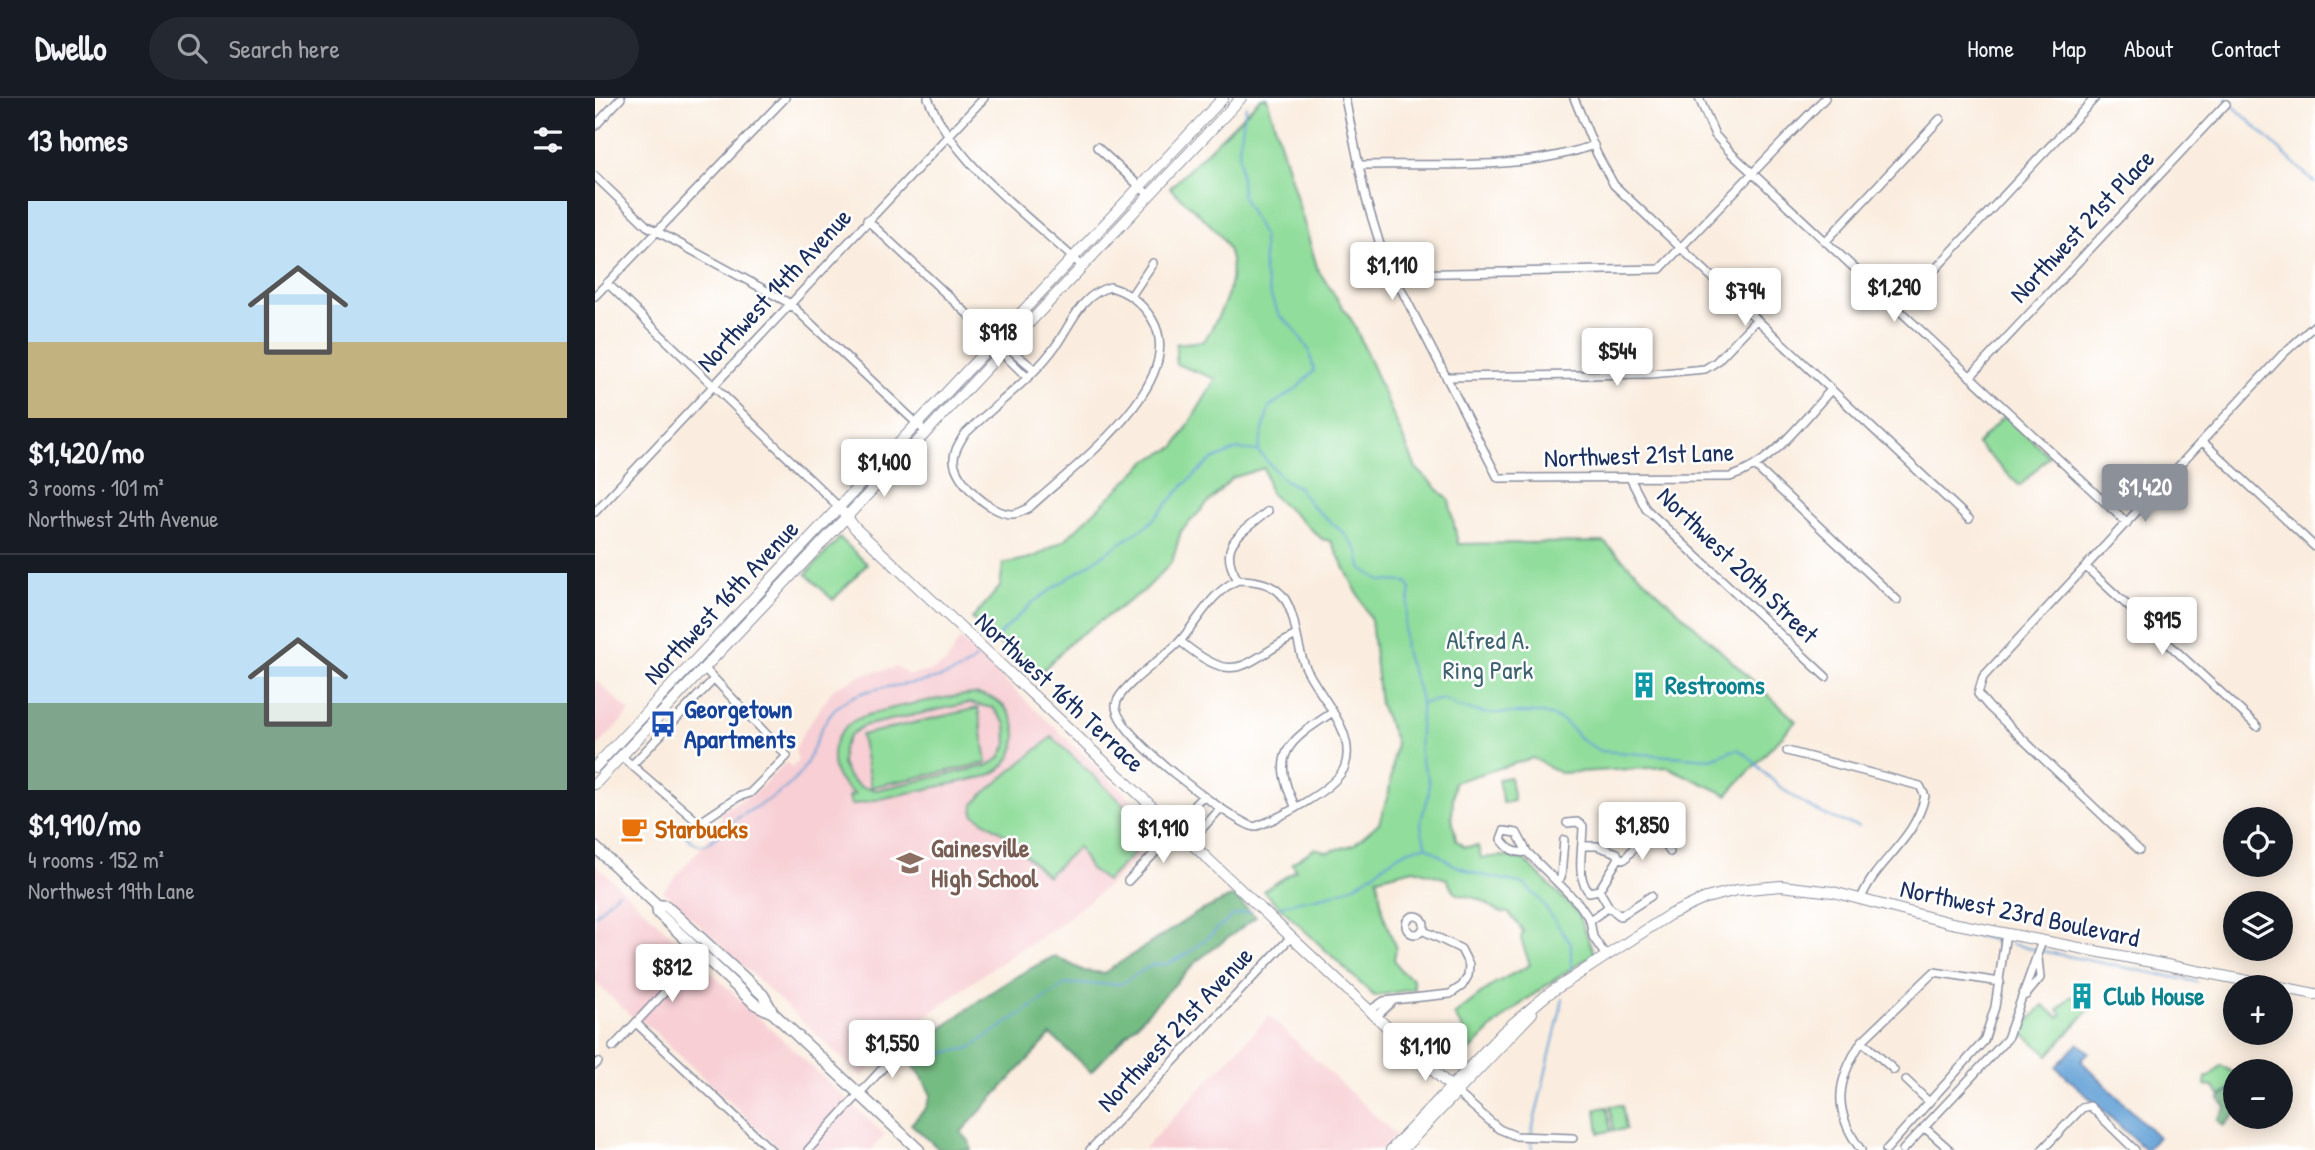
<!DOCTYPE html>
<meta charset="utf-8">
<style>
:root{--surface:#171b24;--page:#242831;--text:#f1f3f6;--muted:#9ea1a6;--line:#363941;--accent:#8c9099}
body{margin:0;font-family:"Patrick Hand",sans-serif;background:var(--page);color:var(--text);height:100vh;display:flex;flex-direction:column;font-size:26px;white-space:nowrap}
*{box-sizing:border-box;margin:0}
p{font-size:23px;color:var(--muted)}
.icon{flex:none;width:38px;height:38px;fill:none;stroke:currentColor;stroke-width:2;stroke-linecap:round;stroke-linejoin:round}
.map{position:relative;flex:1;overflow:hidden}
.side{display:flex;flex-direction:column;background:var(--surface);width:595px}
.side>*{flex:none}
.fabs{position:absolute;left:1628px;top:709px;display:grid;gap:14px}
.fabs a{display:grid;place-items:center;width:70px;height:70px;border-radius:50%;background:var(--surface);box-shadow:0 4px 18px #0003;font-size:35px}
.price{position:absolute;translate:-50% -60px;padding:0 16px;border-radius:7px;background:#fff;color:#222;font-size:23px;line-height:46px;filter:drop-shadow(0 2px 4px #0008)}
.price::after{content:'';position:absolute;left:50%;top:42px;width:21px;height:16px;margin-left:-10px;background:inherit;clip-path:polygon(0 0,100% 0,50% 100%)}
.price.on{background:var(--accent);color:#fff}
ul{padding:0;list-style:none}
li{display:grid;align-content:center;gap:14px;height:371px;padding:0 28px}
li+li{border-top:2px solid var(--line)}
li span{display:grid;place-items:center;height:217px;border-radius:0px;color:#555}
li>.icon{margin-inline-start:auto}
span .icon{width:126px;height:126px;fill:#fffc;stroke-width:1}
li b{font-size:30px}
h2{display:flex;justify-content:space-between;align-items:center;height:84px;padding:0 28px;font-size:30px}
header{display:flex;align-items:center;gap:42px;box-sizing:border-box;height:98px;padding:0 35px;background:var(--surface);border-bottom:2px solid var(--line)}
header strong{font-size:33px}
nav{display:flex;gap:38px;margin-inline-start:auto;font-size:24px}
.search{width:490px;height:63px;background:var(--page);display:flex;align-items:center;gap:18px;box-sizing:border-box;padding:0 24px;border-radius:38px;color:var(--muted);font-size:26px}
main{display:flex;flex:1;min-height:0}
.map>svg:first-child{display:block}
</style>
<header>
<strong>Dwello</strong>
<div class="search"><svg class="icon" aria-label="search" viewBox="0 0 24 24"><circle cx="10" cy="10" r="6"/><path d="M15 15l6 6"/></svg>Search here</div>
<nav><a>Home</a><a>Map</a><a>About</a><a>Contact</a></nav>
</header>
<main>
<section class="side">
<h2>13 homes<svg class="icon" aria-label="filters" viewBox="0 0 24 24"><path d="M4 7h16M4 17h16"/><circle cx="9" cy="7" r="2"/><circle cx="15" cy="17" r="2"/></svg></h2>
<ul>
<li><span style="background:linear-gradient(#bfe0f5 65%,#c2b280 0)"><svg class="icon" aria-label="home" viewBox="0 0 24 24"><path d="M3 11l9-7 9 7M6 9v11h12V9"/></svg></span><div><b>$1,420/mo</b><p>3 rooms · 101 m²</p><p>Northwest 24th Avenue</p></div></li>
<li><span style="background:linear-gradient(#bfe0f5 60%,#7fa58c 0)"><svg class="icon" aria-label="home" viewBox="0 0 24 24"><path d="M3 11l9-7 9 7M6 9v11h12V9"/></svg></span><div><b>$1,910/mo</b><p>4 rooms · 152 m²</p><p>Northwest 19th Lane</p></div></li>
</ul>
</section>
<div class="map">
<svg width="1720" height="1052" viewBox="0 0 1720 1052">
<rect width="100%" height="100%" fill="#fff"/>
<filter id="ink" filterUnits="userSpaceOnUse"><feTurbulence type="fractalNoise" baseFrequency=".0143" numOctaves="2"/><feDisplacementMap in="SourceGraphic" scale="14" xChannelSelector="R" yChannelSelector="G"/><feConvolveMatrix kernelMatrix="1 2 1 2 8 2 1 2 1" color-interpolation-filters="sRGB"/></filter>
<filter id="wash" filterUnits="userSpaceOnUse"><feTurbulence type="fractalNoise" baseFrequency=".00686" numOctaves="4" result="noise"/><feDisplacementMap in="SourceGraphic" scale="28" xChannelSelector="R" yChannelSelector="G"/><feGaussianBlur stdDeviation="1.57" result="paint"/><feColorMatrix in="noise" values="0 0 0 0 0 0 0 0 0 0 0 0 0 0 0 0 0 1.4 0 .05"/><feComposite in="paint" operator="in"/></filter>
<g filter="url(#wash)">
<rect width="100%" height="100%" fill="#faeddf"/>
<path fill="#f7cfd4" d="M365,541L569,732L520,782L463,828L391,874L329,920L267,979L68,793L118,736L127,719L125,713L160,695L191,664L197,670L203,663L200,652L208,635L239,590L267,577L303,569L313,577L336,573L351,565Z
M0,581L35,614L0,651Z
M0,766L290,1037L276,1052H186L48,923L35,917L0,884Z
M674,918L801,1037L787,1052H548Z"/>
<path fill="#91dd9b" stroke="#56867c" stroke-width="2" fill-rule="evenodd" d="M666,0H672L723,172L759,226L821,370L854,402L863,446L1009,444L1201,623L1132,697L1073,669L965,675L938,660L859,684L857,719L861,742L869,749L883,748L886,760L908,758L929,762L983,815L999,856C959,882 919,907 886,941C875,952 868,963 852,965L845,959L869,932L859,917L900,885L935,867L926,841L928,833L914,815C896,815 897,805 883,801C865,795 861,802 852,781L819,771L782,780L788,815L801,851L799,861L806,873L818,881L819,891L779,898L668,793L701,772L697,765L720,750L732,754L758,747L784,725L794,694L801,644L785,606L776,522L736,443L727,441L675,395L669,370L637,380L586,433L577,464L550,492L479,541L441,579L377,521L405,489L408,466L439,459L471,441L553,362L580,349L621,281L581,266V246L609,243C626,216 648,177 630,145C620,127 590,105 575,90Z
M1410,317L1454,358L1425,388L1382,346Z
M245,440L272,466L238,502L211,476Z
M378,596C429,597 437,665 389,679L256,707L254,698L260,696C247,688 238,676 238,661C237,646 245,632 257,624C277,611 352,599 378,596ZM374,605L398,610L411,626L412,646L405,660L392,668L281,692L266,689L254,680L247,666L248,650L255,637L268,628Z
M383,610L392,665L276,689L266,637Z
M457,639L557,733V738L511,783L495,771L483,749L452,778L409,736L378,716L379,706L387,697Z
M915,679L919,703L908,705L903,681Z
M1476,898L1497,908L1453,957L1425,933L1448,907L1463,919L1467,916L1463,912Z
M1626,967L1639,975L1638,988L1626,998L1618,989L1610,987L1611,979H1615Z
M1027,1007L1031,1031L1019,1033L1015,1008Z
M1012,1009L1016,1033L1004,1035L1001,1011Z"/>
<path fill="#74bc83" stroke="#487670" stroke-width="2" d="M638,798L661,819L603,862L496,974L456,937L366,1034L374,1043L376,1052H345L316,1026L331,1010L336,997L327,979L313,961C356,920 406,884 460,858L489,873L509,875L602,815Z
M1640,983V1016L1628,1028L1622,1022L1631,1009L1624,1001L1639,989Z"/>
<path fill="#66a3d7" stroke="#40699a" stroke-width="2" d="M1483,945L1494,954L1486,963L1563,1039L1551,1052L1461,969Z"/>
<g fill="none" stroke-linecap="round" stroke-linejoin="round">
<path stroke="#66a3d7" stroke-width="2" d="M1630,0L1720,85
M651,8L644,50L647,98L668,138L669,175L677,201L684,217L698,229L714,252L719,273L701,291L674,309L663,353L688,381L703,389L717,408L750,436L763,453L766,470L786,483L812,484L816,492C812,511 806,536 811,556C815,572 826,590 826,607C827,625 822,643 826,661C828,670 834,677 834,686C836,713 817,715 832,748
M403,538L438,504L554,426L590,386L615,363L643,351L662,353
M828,605L849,601L862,609L889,615H948L969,623L987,642L1005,653L1116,661L1142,651C1157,658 1161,668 1174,679C1199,702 1230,721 1264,728
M81,732C91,733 97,748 108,747C117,746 126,733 133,727C155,709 190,698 206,674C221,653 222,628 242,609C278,577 339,597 381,561
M833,749L859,767L882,776L929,786L946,803L976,846V871
M686,808C710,800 737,800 760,787C785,774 801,751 831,748
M0,817L23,794
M1349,830L1405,844
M1416,846L1442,852
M1447,853L1602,884
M326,951L343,956L375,950L471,886H526L557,867L572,866L594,855L639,817L654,814
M936,1037L968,901
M936,1043L937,1052"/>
</g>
</g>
<g filter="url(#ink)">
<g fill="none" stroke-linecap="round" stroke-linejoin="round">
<g stroke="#8a8e9e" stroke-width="10">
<path id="street" d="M333,0C360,67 436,120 487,168
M750,0L771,101L788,156L903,380L1135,379C1178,366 1206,324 1236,292
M979,0L1002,56L1019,87L1374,421
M1104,0L1120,37L1136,55L1532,425
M0,28L26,0
M502,49L554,97
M763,67C842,65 925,74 999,47
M0,78L52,128L194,205L331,334
M272,122L395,237L406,254L432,279
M1230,144L1345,21
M800,176L1065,171L1230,0
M12,185L244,409
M515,189C533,194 547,205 557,221C596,285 475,371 434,410C429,412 423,416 418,416C397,417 361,384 359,363C358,354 365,344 369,337C399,307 438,281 462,246C477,224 487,196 515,189Z
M0,198L190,0
M536,198L558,165
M1303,211L1500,0
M410,247L439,271
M851,279L1056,276L1110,271L1121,264L1161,222
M1375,279L1631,6
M1608,344L1720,449
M1161,369L1302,502
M1035,380L1051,411L1231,579
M0,414L389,0
M1491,469L1662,628
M643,482C661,482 680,485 690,501C702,521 701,547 710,568C723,598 762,633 750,668C742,691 681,722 659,729C632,720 519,636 521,607C523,589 572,558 585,543C604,522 616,494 643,482Z
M643,482C620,446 647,435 673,413
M585,543C642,590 646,566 701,537
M1192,653L1325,688L1330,698C1319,745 1281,762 1266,801
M26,658L104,725L143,699L155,695L192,658L109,570
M37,667L119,581
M700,708C674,655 694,643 738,614
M972,725L982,724L988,728C988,748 980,779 994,794L1004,792L1024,760L1022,755L1002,748H987
M578,728L608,698
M969,742L966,780L962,784L984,806L995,822
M595,744L625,711
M1544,752L1394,609L1383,596L1388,579L1688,256L1720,227
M932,754L922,735L909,733L906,741C913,751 920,756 932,754L962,784
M1024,760L1030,761L1047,739L1056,736L1067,741L1075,754
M533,783L582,732
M1004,792L1014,809
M811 827a9 9 0 1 1 18 0a9 9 0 1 1-18 0Z
M1011,858L998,839L995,822L1014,809L1025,818L1056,798
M1431,897L1445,880L1443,860
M774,913L789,903L855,896L867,888L873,878L874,867L866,851L827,832
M781,919L797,904
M41,925L176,1052
M1267,943L1339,874L1405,884
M18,949L94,868L108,857
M0,967L3,964
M1311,982L1334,1004
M859,992L904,1031L921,1038L978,1040
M1329,1029L1355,1052
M213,1052L308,948
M495,1052L696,839
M1266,1052C1237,1012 1241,983 1267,943L1299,972
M1291,1052L1389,943L1400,909L1411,835
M1308,1052L1412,941L1447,843
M1447,1052L1487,1010L1495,1008L1540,1052"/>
</g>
<g stroke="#8a8e9e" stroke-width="12">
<path id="secondary" d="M249,415L260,430L856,989
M0,669L628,0
M0,686L646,0
M1685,889L1720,896
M796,1052L909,933L953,896L1074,817L1111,800L1142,792L1186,788L1238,794L1352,824L1684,889
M807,1052L937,915"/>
</g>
<g stroke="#8a8e9e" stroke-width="13">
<path id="primary" d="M0,749L62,807L63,815L160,906L178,915L324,1052
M62,807L71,808L168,897L178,915"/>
</g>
<use href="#street" stroke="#fff" stroke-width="7"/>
<use href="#secondary" stroke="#fff" stroke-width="10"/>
<use href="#primary" stroke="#fff" stroke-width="10"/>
</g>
</g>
<defs>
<g id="building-bare" transform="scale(2.1)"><path d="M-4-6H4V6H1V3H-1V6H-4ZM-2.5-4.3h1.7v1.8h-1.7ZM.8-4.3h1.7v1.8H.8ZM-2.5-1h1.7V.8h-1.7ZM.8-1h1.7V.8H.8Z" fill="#0f9aa8" stroke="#fff" stroke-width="2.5" paint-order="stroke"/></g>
<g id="bus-bare" transform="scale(2.1)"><path d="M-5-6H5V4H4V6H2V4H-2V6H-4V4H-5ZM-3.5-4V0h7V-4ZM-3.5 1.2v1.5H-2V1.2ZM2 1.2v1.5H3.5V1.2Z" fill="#1a4fb4" stroke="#fff" stroke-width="2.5" paint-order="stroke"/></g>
<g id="cafe-bare" transform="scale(2.1)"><path d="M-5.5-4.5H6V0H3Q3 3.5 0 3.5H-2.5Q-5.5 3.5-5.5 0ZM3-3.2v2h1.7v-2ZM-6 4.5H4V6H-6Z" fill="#e8710a" stroke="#fff" stroke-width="2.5" paint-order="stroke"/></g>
<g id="school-bare" transform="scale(2.1)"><path d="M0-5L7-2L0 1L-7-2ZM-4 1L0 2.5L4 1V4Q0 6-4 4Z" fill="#8d6e63" stroke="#fff" stroke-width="2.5" paint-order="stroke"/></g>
</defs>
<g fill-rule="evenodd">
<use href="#building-bare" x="1049" y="587"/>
<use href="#bus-bare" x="68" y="626"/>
<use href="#cafe-bare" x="39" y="731"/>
<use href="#school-bare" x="315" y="765"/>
<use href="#building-bare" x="1487" y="898"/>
</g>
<g text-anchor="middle" stroke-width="5" stroke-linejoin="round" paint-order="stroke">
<g font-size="26" fill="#1b2f5e" stroke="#fff">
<text transform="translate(1487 128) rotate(-47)" y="9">Northwest 21st Place</text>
<text transform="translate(179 192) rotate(-47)" y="9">Northwest 14th Avenue</text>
<text transform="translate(1044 357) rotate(-2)" y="9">Northwest 21st Lane</text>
<text transform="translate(1143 467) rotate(44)" y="9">Northwest 20th Street</text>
<text transform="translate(126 504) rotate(-47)" y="9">Northwest 16th Avenue</text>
<text transform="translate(465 594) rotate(43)" y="9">Northwest 16th Terrace</text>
<text transform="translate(1425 815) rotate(12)" y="9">Northwest 23rd Boulevard</text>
<text transform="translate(580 931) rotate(-47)" y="9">Northwest 21st Avenue</text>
</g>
<g font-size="26" fill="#3e6370" stroke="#fff">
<text x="893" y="551">Alfred A.<tspan x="893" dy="30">Ring Park</tspan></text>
</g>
<g font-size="26" font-weight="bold" fill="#0d838f" stroke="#fff" text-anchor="start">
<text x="1070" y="596">Restrooms</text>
<text x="1508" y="907">Club House</text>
</g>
<g font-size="26" font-weight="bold" fill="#164399" stroke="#fff" text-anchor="start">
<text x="89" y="620">Georgetown<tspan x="89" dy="30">Apartments</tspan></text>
</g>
<g font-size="26" font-weight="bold" fill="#c56008" stroke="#fff" text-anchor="start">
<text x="60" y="740">Starbucks</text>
</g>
<g font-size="26" font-weight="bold" fill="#785e54" stroke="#fff" text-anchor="start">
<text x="336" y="759">Gainesville<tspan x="336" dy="30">High School</tspan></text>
</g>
</g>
</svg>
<div class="fabs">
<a><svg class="icon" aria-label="locate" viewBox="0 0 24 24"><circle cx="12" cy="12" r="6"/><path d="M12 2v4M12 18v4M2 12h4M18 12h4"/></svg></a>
<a><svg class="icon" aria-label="layers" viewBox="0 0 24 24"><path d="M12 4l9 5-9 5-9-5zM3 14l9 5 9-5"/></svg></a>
<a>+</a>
<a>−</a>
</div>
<b class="price" style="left:797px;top:204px">$1,110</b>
<b class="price" style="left:1299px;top:226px">$1,290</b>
<b class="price" style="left:1150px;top:230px">$794</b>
<b class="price" style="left:403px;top:271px">$918</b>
<b class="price" style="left:1022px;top:290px">$544</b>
<b class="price" style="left:289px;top:401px">$1,400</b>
<b class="price on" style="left:1550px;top:426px">$1,420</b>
<b class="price" style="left:1567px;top:559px">$915</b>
<b class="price" style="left:1047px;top:764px">$1,850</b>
<b class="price" style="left:568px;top:767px">$1,910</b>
<b class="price" style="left:77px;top:906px">$812</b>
<b class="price" style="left:297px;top:982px">$1,550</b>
<b class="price" style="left:830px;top:985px">$1,110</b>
</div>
</main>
